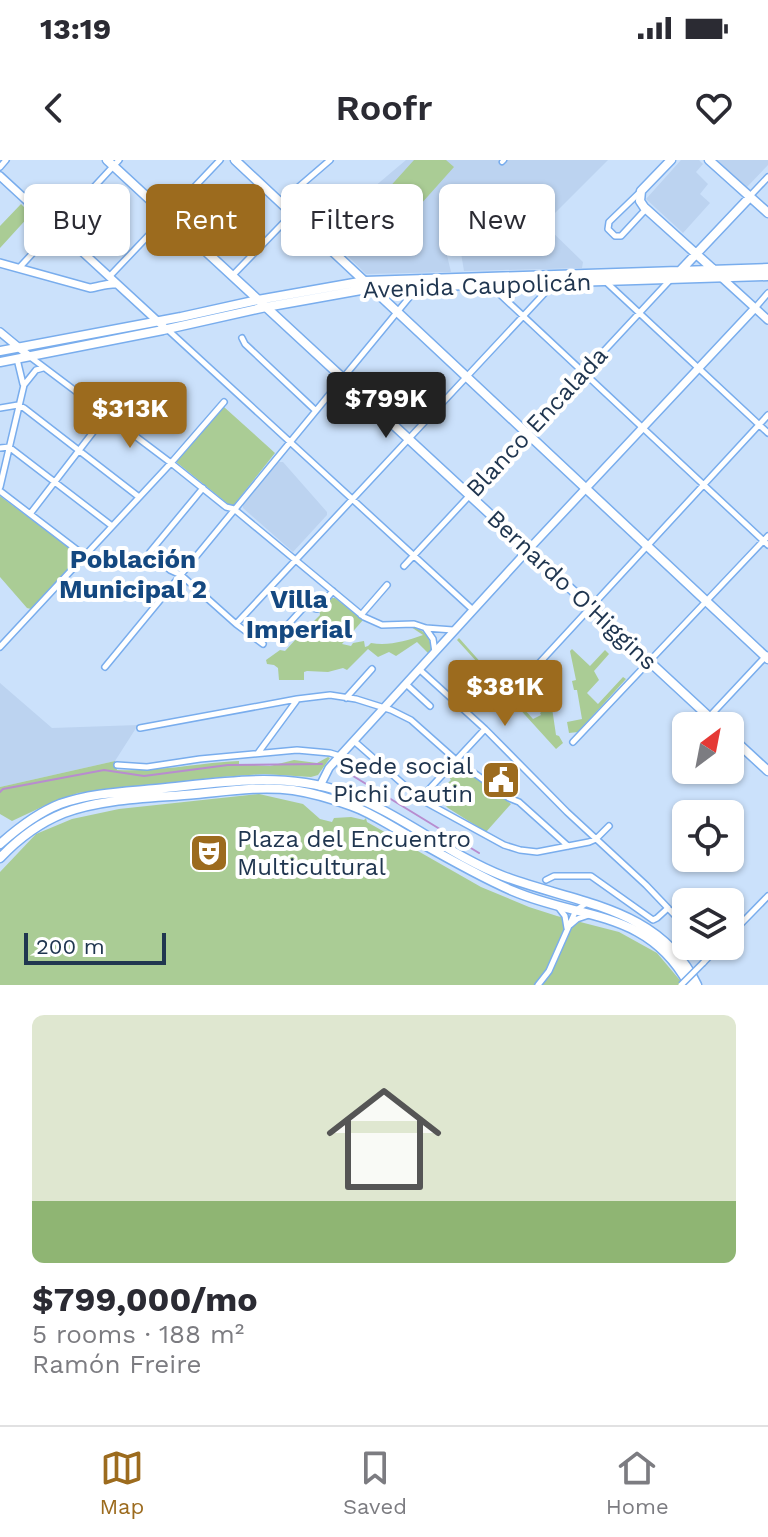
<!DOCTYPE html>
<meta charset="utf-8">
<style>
:root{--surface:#fff;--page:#f2f2f3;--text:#2b2b33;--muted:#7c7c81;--line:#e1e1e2;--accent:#9c6b1e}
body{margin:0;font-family:"Work Sans",sans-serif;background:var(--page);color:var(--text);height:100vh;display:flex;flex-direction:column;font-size:30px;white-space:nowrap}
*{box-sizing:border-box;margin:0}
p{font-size:26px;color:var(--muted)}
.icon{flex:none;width:44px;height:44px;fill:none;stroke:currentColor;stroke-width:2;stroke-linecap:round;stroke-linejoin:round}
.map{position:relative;height:825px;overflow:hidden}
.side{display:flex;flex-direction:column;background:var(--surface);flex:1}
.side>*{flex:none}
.banner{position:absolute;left:24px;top:24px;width:720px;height:72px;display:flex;gap:16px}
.needle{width:52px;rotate:32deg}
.controls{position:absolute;left:672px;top:552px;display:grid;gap:16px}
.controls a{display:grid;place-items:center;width:72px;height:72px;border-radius:12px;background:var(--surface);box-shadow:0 2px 6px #0004;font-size:40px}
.scale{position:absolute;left:24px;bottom:20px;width:142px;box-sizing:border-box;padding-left:8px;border:4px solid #203650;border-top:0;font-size:22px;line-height:28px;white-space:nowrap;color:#203650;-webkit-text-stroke:6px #fff;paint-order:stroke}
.price{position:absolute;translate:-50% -68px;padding:0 18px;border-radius:8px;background:var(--accent);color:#fff;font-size:26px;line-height:52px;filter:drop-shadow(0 2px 4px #0008)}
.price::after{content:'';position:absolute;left:50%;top:48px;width:24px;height:18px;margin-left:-12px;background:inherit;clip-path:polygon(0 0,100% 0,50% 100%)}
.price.selected{background:#222;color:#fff}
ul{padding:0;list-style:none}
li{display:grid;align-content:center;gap:16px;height:424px;padding:0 32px}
li span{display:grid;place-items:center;height:248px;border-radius:12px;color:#555}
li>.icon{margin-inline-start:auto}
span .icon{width:144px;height:144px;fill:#fffc;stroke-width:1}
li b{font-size:34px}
.chip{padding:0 28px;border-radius:12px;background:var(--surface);box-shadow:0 2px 6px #0004;font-size:28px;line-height:72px}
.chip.selected{background:var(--accent);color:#fff}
.status{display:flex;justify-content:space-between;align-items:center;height:56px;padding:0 40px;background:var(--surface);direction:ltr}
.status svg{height:22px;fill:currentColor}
header{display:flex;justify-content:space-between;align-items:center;height:104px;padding:0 32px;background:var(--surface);font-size:36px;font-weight:600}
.tabs{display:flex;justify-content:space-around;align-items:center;height:112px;border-top:2px solid var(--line);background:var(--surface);font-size:22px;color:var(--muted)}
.tabs a{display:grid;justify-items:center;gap:4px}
.tabs .selected{color:var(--accent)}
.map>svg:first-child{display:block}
</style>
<div class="status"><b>13:19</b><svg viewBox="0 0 49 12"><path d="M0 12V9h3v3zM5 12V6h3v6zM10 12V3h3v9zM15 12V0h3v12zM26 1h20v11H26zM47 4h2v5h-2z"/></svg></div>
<header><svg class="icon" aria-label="back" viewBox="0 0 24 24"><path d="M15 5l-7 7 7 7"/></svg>Roofr<svg class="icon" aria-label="heart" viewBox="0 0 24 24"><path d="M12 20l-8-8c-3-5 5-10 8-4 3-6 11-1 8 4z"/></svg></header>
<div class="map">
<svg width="768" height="825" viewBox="0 0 768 825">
<rect width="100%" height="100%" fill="#cbe1fb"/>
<path fill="#bcd3f0" d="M406,0H608L544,64L583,102L582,108L464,111L460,87H445L451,112L366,114L318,67L374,27Z
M681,0H699L703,4L696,12L708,24L700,34L710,43L683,73L646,39Z
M717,0H768V5L747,27Z
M279,302H283L327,352V355L293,392L243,348V344Z
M0,523L52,568L138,565L115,601L0,627Z"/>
<path fill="#aacc95" d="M414,0H446L454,7L412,54L386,31Z
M21,44L31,54L0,88V66Z
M224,247L275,293L233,346L228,344L175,301Z
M0,336L70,388L71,394L75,402L31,449L27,448L0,417Z
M332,438H335L363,460L342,484L351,486L353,483L364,481L365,487L368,486L371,483C389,486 406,481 423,475L411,467C424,469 432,478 431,491L429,494L417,482L396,496L389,492L378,497L368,489L347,510L343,508L328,512L307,511L304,512V520H279L278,508L274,505L267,504L266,500L280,490L285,491L296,479H301L303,476L312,472L310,465L320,455L319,449Z
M459,478L492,515L495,513L497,514L505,505L510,512L501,516L503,519L500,522L533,559L541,555L540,553L544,550L521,524L526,520L528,523L535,514H539L546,507L556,575L559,576L563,583L556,589L457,480Z
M572,489L590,506L605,490L609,494L594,511L599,520L587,533L598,544L623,517L626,519L578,572L569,573L567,562L582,559L577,530H574L572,521L576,520L570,491Z
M328,597L330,598L318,615L311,617L264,614L221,617L78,633L44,646L12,661L0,654V627L115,601L117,610C159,612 197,603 239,601V604L270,606L294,600L317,603Z
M458,604L511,644L486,672L448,648L435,636L451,620L449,617Z
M259,634L303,644L320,659L332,662L334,658L351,657L364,660L366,658L367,662L481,727L529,747L557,756L619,772L657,793L684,825H0V712L36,674L72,659L119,649Z"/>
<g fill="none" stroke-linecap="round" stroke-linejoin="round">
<path stroke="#b88ccf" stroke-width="2" d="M340,608L479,693
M0,632L3,629L104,610L144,616L228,605L322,604"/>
<g stroke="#79aded" stroke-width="7">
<path id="pedestrian" d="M502,2L504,0"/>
</g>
<g stroke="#79aded" stroke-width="8">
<path id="minor" d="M0,7L6,0
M640,32L609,62L608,69L615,76H621L646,49
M750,36L768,17
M280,43L330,0
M19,108L119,0
M232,116L292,54
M109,117L220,0
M605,121L768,273
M490,125L768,385
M755,148L768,133
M167,169L473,450
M242,178L245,184L315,250
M29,196L171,303L226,347L234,349L364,457L382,465L414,464L426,468L453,470
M17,199L23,224
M0,248L18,245L24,248L139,337
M0,288L9,287L112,366
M0,327L24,225L36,210L43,208
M203,328L150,392L170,410L181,415L236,464L263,484
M0,331L85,396
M30,354L107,254
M404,406L670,120
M361,455L387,425
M236,464L555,122
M284,469L305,446L317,449L333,431
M426,469L433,479L435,492
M0,487L171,303L224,242
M105,507L417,128
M419,509L485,569L567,652L646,725L686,767
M531,512L768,255
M406,524L430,546
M346,538L372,509
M709,557L767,495
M140,568L297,539L330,535L356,539L391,550L411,560L456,600L509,638L519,642L568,686
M354,581L420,639L504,685L520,690L537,692L589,682L596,679L609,666
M573,582L768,376
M258,593L297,540
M117,605L147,607L200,599L297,590L330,593L340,596
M420,639L485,569
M546,720L554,716H591L653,760L657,758L668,748
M559,748L565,756L567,768
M570,765L577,759L589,755
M730,775L768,736
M704,786L711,794
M703,803L719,786
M538,825L549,811L576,750L587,743"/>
</g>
<g stroke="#79aded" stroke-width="10">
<path id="tertiary" d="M0,16L166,169
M0,103L90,128C99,127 107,123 115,124
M721,117L768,160
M0,172L29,196
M320,626L329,608L528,390L755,148"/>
</g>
<g stroke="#79aded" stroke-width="11">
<path id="secondary" d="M107,0L719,566
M235,0L768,499
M730,576L768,611"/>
</g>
<g stroke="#79aded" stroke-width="11">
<path id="primary" d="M671,0L641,31L640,41L644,47L714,110
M709,0L768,53
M679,112L750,37
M0,191L181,157L258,140L365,121L768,108
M0,202L163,170L266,147L372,128L768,116
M0,684C18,668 37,653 60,644C91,633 124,632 156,629C218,623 281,611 342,632C399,652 447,694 503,716C576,744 659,746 697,825
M0,698C18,679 39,663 64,653C103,638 154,638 196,634C228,631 260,626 293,630C313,633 333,639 352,646C369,652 384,662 400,671C437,692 474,714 513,731C581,760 648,749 689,825"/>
</g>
<use href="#pedestrian" stroke="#fff" stroke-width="4"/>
<use href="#minor" stroke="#fff" stroke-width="5"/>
<use href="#tertiary" stroke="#fff" stroke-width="7"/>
<use href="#secondary" stroke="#fff" stroke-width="8"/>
<use href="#primary" stroke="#fff" stroke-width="8"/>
<g stroke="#79aded" stroke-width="8" stroke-linecap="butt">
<path id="minor-bridge" d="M681,825L703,803"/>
</g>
<use href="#minor-bridge" stroke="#fff" stroke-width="5"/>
</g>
<defs>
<g id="civic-square" transform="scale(2)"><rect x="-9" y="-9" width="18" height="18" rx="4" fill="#9c6b1e" stroke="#fff"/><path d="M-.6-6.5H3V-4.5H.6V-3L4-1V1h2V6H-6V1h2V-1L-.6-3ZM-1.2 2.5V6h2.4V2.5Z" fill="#fff"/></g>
<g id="theatre-square" transform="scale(2)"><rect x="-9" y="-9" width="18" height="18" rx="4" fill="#9c6b1e" stroke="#fff"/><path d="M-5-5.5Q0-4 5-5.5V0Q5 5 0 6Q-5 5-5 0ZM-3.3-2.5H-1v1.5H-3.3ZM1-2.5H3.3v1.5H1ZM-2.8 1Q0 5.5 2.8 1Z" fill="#fff"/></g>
</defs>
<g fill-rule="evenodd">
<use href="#civic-square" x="501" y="620"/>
<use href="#theatre-square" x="209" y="693"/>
</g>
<g text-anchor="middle" stroke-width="8" stroke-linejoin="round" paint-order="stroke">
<g font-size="24" fill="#203650" stroke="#fff">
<text transform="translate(477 126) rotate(-2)" y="8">Avenida Caupolicán</text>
<text transform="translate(537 262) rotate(-47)" y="8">Blanco Encalada</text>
<text transform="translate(572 430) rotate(43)" y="8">Bernardo O'Higgins</text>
</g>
<g font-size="24" fill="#203650" stroke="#fff" text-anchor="end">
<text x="473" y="614">Sede social<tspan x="473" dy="28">Pichi Cautin</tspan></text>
<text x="237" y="687" text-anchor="start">Plaza del Encuentro<tspan x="237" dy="28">Multicultural</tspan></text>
</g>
<g font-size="26" font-weight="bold" fill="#144880" stroke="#fff">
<text x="133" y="408">Población<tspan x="133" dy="30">Municipal 2</tspan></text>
<text x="299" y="448">Villa<tspan x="299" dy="30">Imperial</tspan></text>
</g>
</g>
</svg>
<div class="controls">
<a><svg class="needle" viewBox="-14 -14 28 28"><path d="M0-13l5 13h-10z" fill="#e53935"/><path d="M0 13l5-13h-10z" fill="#7c7c81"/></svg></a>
<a><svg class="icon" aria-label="locate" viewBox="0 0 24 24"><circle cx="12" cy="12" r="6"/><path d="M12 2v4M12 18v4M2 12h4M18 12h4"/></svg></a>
<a><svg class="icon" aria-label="layers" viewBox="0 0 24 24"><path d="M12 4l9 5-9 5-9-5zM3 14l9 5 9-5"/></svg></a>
</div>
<div class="scale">200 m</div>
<b class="price selected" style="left:386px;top:280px">$799K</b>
<b class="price" style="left:130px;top:290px">$313K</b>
<b class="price" style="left:505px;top:568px">$381K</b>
<div class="banner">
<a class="chip">Buy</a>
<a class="chip selected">Rent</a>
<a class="chip">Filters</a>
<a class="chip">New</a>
</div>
</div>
<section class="side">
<ul>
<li><span style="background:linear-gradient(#dfe7d0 75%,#8fb573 0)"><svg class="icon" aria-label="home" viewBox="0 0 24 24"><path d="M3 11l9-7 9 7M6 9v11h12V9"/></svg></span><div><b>$799,000/mo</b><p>5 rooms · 188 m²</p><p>Ramón Freire</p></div></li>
</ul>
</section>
<nav class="tabs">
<a class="selected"><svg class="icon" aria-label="map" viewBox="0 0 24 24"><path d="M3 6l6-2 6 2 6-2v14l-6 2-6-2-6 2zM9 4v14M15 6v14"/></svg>Map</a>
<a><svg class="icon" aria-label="saved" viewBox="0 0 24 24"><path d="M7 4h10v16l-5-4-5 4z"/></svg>Saved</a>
<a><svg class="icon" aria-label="home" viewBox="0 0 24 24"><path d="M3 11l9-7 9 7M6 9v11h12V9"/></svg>Home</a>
</nav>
